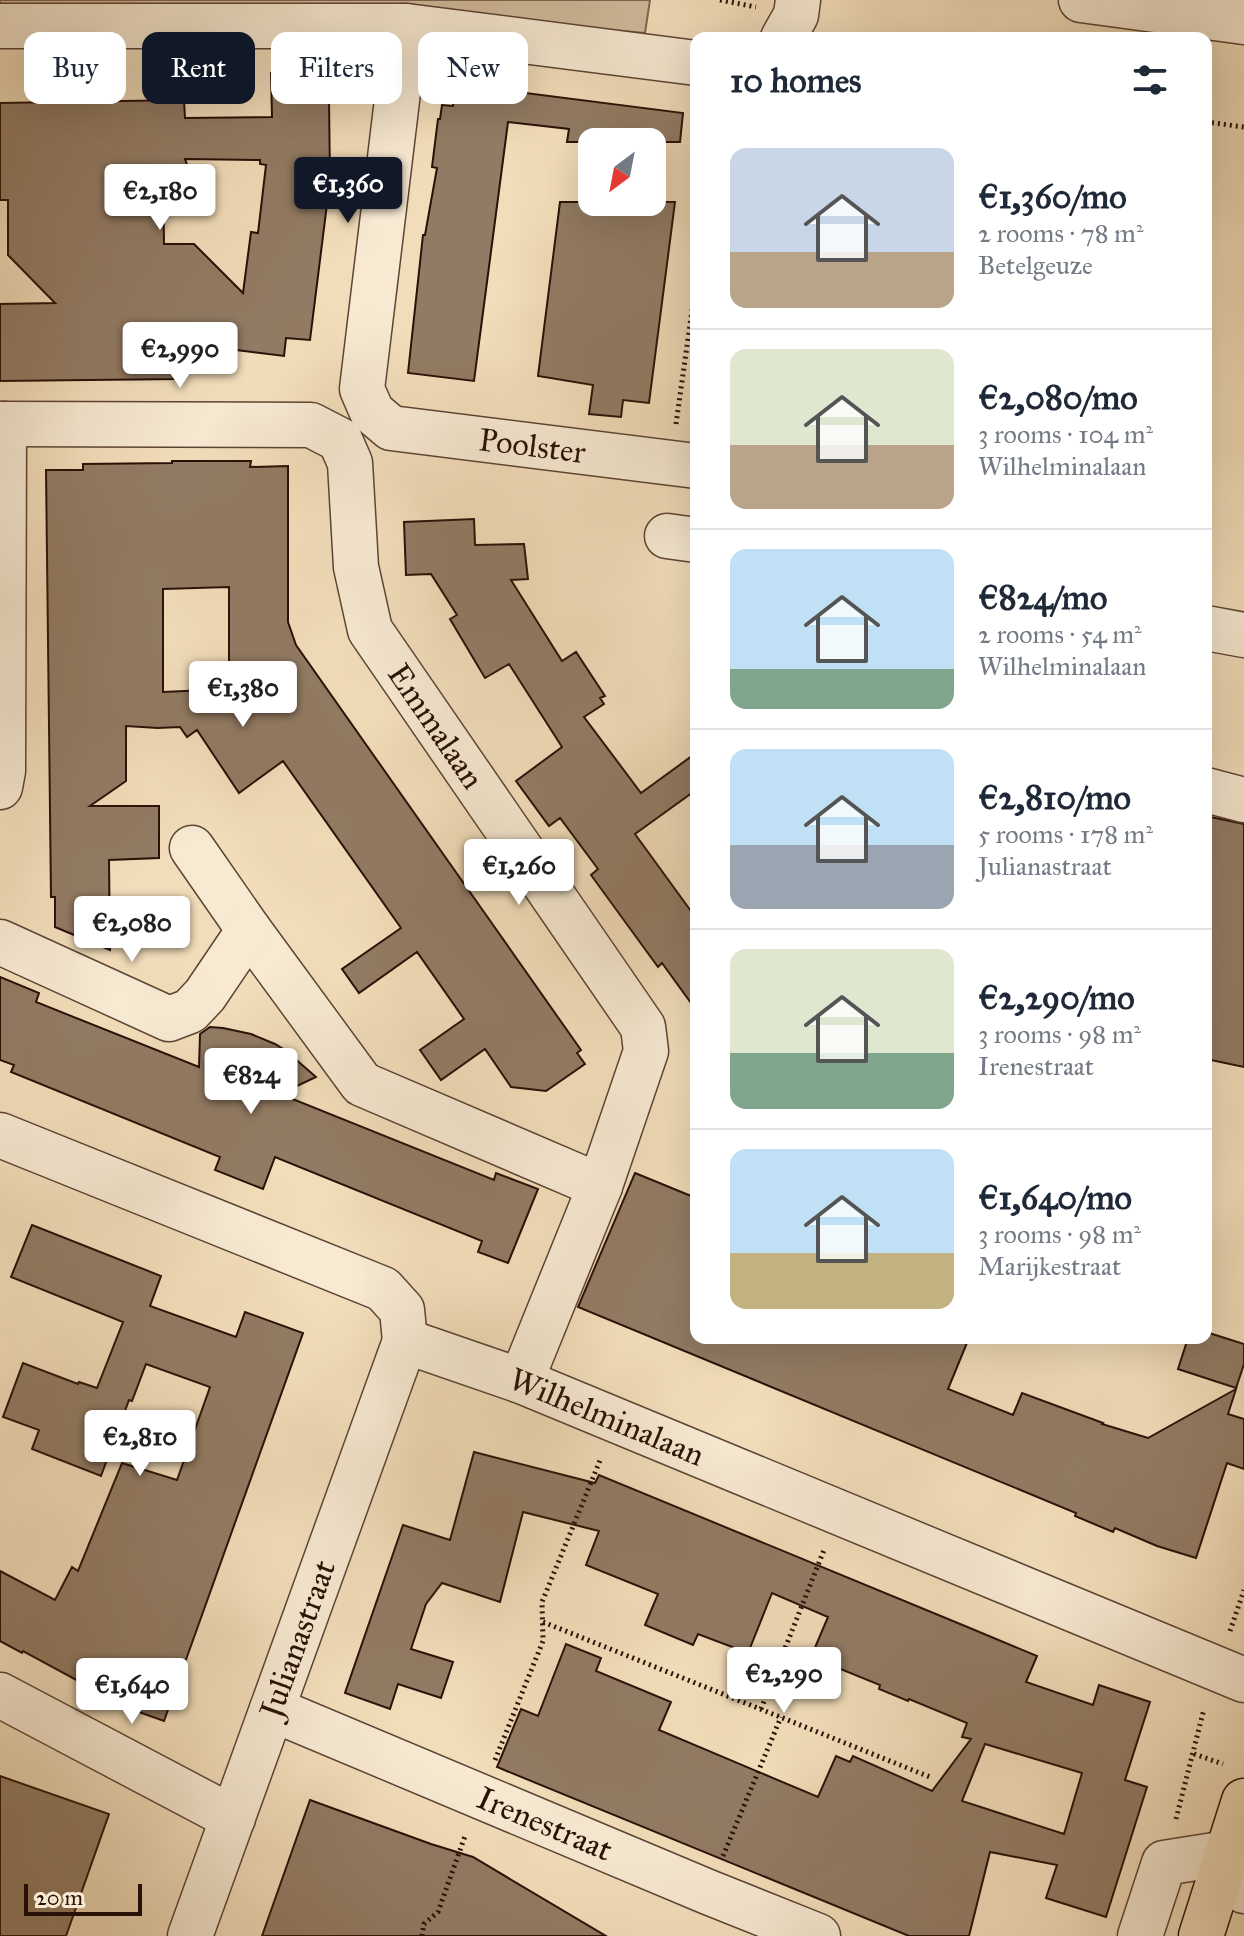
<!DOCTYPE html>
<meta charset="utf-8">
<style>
:root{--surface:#fff;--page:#f2f2f3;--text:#1f2937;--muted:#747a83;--line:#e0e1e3;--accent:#111827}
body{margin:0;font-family:"IM FELL Great Primer",serif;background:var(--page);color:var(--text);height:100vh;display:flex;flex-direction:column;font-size:30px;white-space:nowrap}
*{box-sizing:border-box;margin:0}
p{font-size:26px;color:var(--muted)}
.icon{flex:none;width:44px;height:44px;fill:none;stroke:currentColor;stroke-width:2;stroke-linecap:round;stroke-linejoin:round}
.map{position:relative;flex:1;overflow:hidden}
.panel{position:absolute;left:690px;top:32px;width:522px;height:1312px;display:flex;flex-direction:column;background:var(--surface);border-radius:16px;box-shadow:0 8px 32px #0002}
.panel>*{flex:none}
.guide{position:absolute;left:24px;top:32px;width:546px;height:72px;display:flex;gap:16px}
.needle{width:52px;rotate:212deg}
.controls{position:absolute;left:578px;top:128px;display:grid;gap:16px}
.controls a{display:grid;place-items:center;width:88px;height:88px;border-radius:16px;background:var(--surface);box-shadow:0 8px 32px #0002;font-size:40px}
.scale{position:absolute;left:24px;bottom:20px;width:118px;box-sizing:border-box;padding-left:8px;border:4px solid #2a1107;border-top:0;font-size:22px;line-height:28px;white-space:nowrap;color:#2a1107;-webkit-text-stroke:6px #f7e9d2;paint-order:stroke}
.price{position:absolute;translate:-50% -68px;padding:0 18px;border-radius:8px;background:#fff;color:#222;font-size:26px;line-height:52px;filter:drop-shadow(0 2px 4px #0008)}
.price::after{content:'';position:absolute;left:50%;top:48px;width:24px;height:18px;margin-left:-12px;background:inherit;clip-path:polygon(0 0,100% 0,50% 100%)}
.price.current{background:var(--accent);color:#fff}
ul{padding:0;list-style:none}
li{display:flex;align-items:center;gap:24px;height:200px;padding:0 40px}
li+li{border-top:2px solid var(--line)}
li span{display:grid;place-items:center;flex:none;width:224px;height:160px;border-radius:16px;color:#555}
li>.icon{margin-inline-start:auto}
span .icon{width:96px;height:96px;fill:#fffc;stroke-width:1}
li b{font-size:34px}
h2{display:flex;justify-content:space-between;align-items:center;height:96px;padding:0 40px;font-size:34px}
.pill{padding:0 28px;border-radius:16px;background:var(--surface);box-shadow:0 8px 32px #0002;font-size:28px;line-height:72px}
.pill.current{background:var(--accent);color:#fff}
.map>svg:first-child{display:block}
</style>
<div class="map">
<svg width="1244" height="1936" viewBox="0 0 1244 1936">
<rect width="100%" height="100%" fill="#f2ddba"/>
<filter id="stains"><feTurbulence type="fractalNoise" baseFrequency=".0025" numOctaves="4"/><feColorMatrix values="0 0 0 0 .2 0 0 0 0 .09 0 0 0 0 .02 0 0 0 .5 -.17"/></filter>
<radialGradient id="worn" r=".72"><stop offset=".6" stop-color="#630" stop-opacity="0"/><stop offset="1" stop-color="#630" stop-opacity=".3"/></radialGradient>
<path fill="#d0ba9c" stroke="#7d6652" stroke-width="2" d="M0,0H650L645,33L381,10L0,11Z"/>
<path fill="#927b64" stroke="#2a1107" stroke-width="2" fill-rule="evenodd" d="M271,73H305L306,99H329L330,180L310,340L286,338L284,356L196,345V355H178V379L0,381V304L55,303L8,255V200H0V103L184,100L185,118L272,117ZM185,159L260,160V164L266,165L258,233L251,232L243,293L194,244H164L163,171L189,170Z
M456,84L683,113L680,142H567L569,129L508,122L474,381L408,373L423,235H425L437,168L432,167L438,119H440L442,105L453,106Z
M560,202H675L649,403L623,400L621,417L589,414L593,385L538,376Z
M172,461H251L250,467L288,466V622L296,645L581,1050L577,1053L585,1064L546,1091L511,1087L485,1049L441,1080L420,1050L464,1019L417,952L359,993L342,969L401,928L283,761L239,793L197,730L187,737L180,727L158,728L126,726V781L90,806H159V858L109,860L110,950L55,927V897H51L46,470H83V464L172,463ZM229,587V689L163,692V589Z
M474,519L475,545L524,544L528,579L511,580L562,661L576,652L605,696L600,698L604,704L584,717L641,793L696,753V790L635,834L696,918V1010L662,963L658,967L591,875L598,869L560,818L549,826L516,781L562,747L509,664L485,678L450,619L457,615L431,574L406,575L404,522Z
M1206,816L1244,824V1067L1206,1059Z
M0,977L39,993L36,1002L199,1067L200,1034L210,1027L223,1028L251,1034L275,1044L285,1050L316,1077L280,1094L494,1180L496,1173L538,1189L508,1263L478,1252L482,1241L275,1157L263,1189L215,1170L220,1157L11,1072L14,1065L0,1060Z
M635,1173L696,1198V1338H969L948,1389L1013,1415L1022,1393L1103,1423L1102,1424L1148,1438L1236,1389L1228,1414L1244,1419V1469L1227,1463L1196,1558L1157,1546L1115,1528L1113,1532L1075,1516L1076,1513L578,1307Z
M32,1225L161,1276L150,1306L236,1337L245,1312L303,1333L164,1721L119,1705L123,1697L82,1683L23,1651L22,1653L0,1641V1571L55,1600L72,1567L78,1571L122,1463L177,1480L210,1387L146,1364L132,1401L129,1400L101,1476L32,1449L39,1430L3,1417L23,1363L78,1384L79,1382L97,1388L123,1322L11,1277Z
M1206,1332L1244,1344V1364L1236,1388L1178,1369L1188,1338H1206Z
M474,1452L595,1483L599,1475L965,1626L1037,1656L1026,1682L1093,1705L1099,1685L1150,1702L1125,1780L1147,1787L1106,1917L1046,1898L1057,1865L990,1852L969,1936H909L497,1767L521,1709L538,1716L566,1644L601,1658L596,1671L671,1702L659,1730L818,1797L836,1756L850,1762L853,1756L932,1791L971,1739L962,1737L967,1723L909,1699L908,1701L879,1689L880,1685L811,1657L828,1617L772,1593L748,1653L698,1634L693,1645L645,1625L658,1594L586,1565L599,1531L523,1512L500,1602L442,1583L426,1604L411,1649L453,1662L441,1698L398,1684L390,1709L345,1693L403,1525L450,1540ZM985,1744L1082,1773L1064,1834L962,1801Z
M0,1776L109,1814L66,1936H0Z
M310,1800L431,1844L473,1857L606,1936H262Z"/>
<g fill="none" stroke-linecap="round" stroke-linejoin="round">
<g stroke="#5c4434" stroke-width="47">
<g id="minor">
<path d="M1081,0L1244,22"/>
<path d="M0,26H406L696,63"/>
<path id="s1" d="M406,26L362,389L372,412L391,428L696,466"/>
<path d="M783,38L796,15L798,0"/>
<path id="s2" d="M0,424L311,425L340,440L350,463L356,567L370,630L643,1027L646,1051L600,1186L521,1381"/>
<path d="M667,536L696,540"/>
<path d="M1206,628L1244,635"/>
<path d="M0,787L3,771L4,424"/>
<path d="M1206,790L1244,800"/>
<path d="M192,848L249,930L362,1084L600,1186"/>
<path d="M0,942L169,1019L190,1011L205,995L249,930"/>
<path id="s3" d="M0,1135L383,1289L402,1310L405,1341L521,1381L1244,1680"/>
<path d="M0,1695L233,1818"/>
<path id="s4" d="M272,1709L708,1892L818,1936"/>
<path id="s5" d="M190,1936L405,1341"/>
<path d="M1140,1936L1164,1863L1227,1853L1244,1891"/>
</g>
</g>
<g stroke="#2a1107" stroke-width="47">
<path id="major" d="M1201,1936L1244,1801"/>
</g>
<path stroke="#2a1107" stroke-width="5" stroke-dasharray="2 4" stroke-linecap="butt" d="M720,0L756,7
M1206,122L1244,127
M676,424L696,282
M543,1622L930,1777
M1230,1631L1244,1590
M761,1709L824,1550
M1194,1754L1223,1764
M495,1760L543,1641L542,1602L601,1458
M1176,1819L1204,1709
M723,1856L781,1717
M422,1936L424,1924L438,1912L465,1836"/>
<use href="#minor" stroke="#f7e9d2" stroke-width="44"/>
<use href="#major" stroke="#f2ddba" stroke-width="44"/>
</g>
<g text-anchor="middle" stroke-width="6" stroke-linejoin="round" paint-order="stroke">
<g font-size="32" fill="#2a1107" stroke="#f7e9d2">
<text dy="11" stroke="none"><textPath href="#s1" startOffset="558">Poolster</textPath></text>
<text dy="11" stroke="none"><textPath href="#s2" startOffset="654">Emmalaan</textPath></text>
<text dy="11" stroke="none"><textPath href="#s3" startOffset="688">Wilhelminalaan</textPath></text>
<text dy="11" stroke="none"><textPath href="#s5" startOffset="316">Julianastraat</textPath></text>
<text dy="11" stroke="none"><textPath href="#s4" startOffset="296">Irenestraat</textPath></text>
</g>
</g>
<rect width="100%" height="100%" filter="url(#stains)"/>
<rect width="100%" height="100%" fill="url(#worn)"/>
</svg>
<div class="controls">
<a><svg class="needle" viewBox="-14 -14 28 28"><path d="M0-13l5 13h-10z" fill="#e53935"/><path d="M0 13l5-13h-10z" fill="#747a83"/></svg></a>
</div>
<div class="scale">20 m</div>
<b class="price current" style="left:348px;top:225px">€1,360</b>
<b class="price" style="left:160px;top:232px">€2,180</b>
<b class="price" style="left:180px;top:390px">€2,990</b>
<b class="price" style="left:243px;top:729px">€1,380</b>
<b class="price" style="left:519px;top:907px">€1,260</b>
<b class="price" style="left:132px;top:964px">€2,080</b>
<b class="price" style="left:251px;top:1116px">€824</b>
<b class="price" style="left:140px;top:1478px">€2,810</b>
<b class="price" style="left:784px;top:1715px">€2,290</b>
<b class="price" style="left:132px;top:1726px">€1,640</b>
<div class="guide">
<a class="pill">Buy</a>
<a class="pill current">Rent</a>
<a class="pill">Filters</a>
<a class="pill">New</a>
</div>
<section class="panel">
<h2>10 homes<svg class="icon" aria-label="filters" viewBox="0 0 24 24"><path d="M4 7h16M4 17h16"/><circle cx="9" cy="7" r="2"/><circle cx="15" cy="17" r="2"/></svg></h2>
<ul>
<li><span style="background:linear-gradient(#c9d6e8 65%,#b9a48a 0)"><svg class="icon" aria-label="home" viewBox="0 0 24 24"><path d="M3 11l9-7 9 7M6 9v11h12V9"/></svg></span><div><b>€1,360/mo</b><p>2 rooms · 78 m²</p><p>Betelgeuze</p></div></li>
<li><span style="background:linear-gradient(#dfe7d0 60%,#b9a48a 0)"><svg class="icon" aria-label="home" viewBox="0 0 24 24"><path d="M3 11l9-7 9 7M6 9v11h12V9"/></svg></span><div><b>€2,080/mo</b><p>3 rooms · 104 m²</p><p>Wilhelminalaan</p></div></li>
<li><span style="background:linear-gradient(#bfe0f5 75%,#7fa58c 0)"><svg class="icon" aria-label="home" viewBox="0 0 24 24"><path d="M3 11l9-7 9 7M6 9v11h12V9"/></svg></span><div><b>€824/mo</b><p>2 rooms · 54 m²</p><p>Wilhelminalaan</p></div></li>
<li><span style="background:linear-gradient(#bfe0f5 60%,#9aa5b1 0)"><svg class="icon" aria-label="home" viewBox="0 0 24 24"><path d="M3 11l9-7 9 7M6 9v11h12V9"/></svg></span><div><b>€2,810/mo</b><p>5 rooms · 178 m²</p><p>Julianastraat</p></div></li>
<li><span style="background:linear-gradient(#dfe7d0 65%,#7fa58c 0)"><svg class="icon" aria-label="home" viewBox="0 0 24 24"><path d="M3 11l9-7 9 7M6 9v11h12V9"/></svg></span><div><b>€2,290/mo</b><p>3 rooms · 98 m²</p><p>Irenestraat</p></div></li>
<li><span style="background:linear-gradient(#bfe0f5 65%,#c2b280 0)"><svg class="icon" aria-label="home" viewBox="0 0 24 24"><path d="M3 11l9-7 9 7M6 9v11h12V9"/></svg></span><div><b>€1,640/mo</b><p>3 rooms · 98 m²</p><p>Marijkestraat</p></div></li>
</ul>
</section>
</div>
